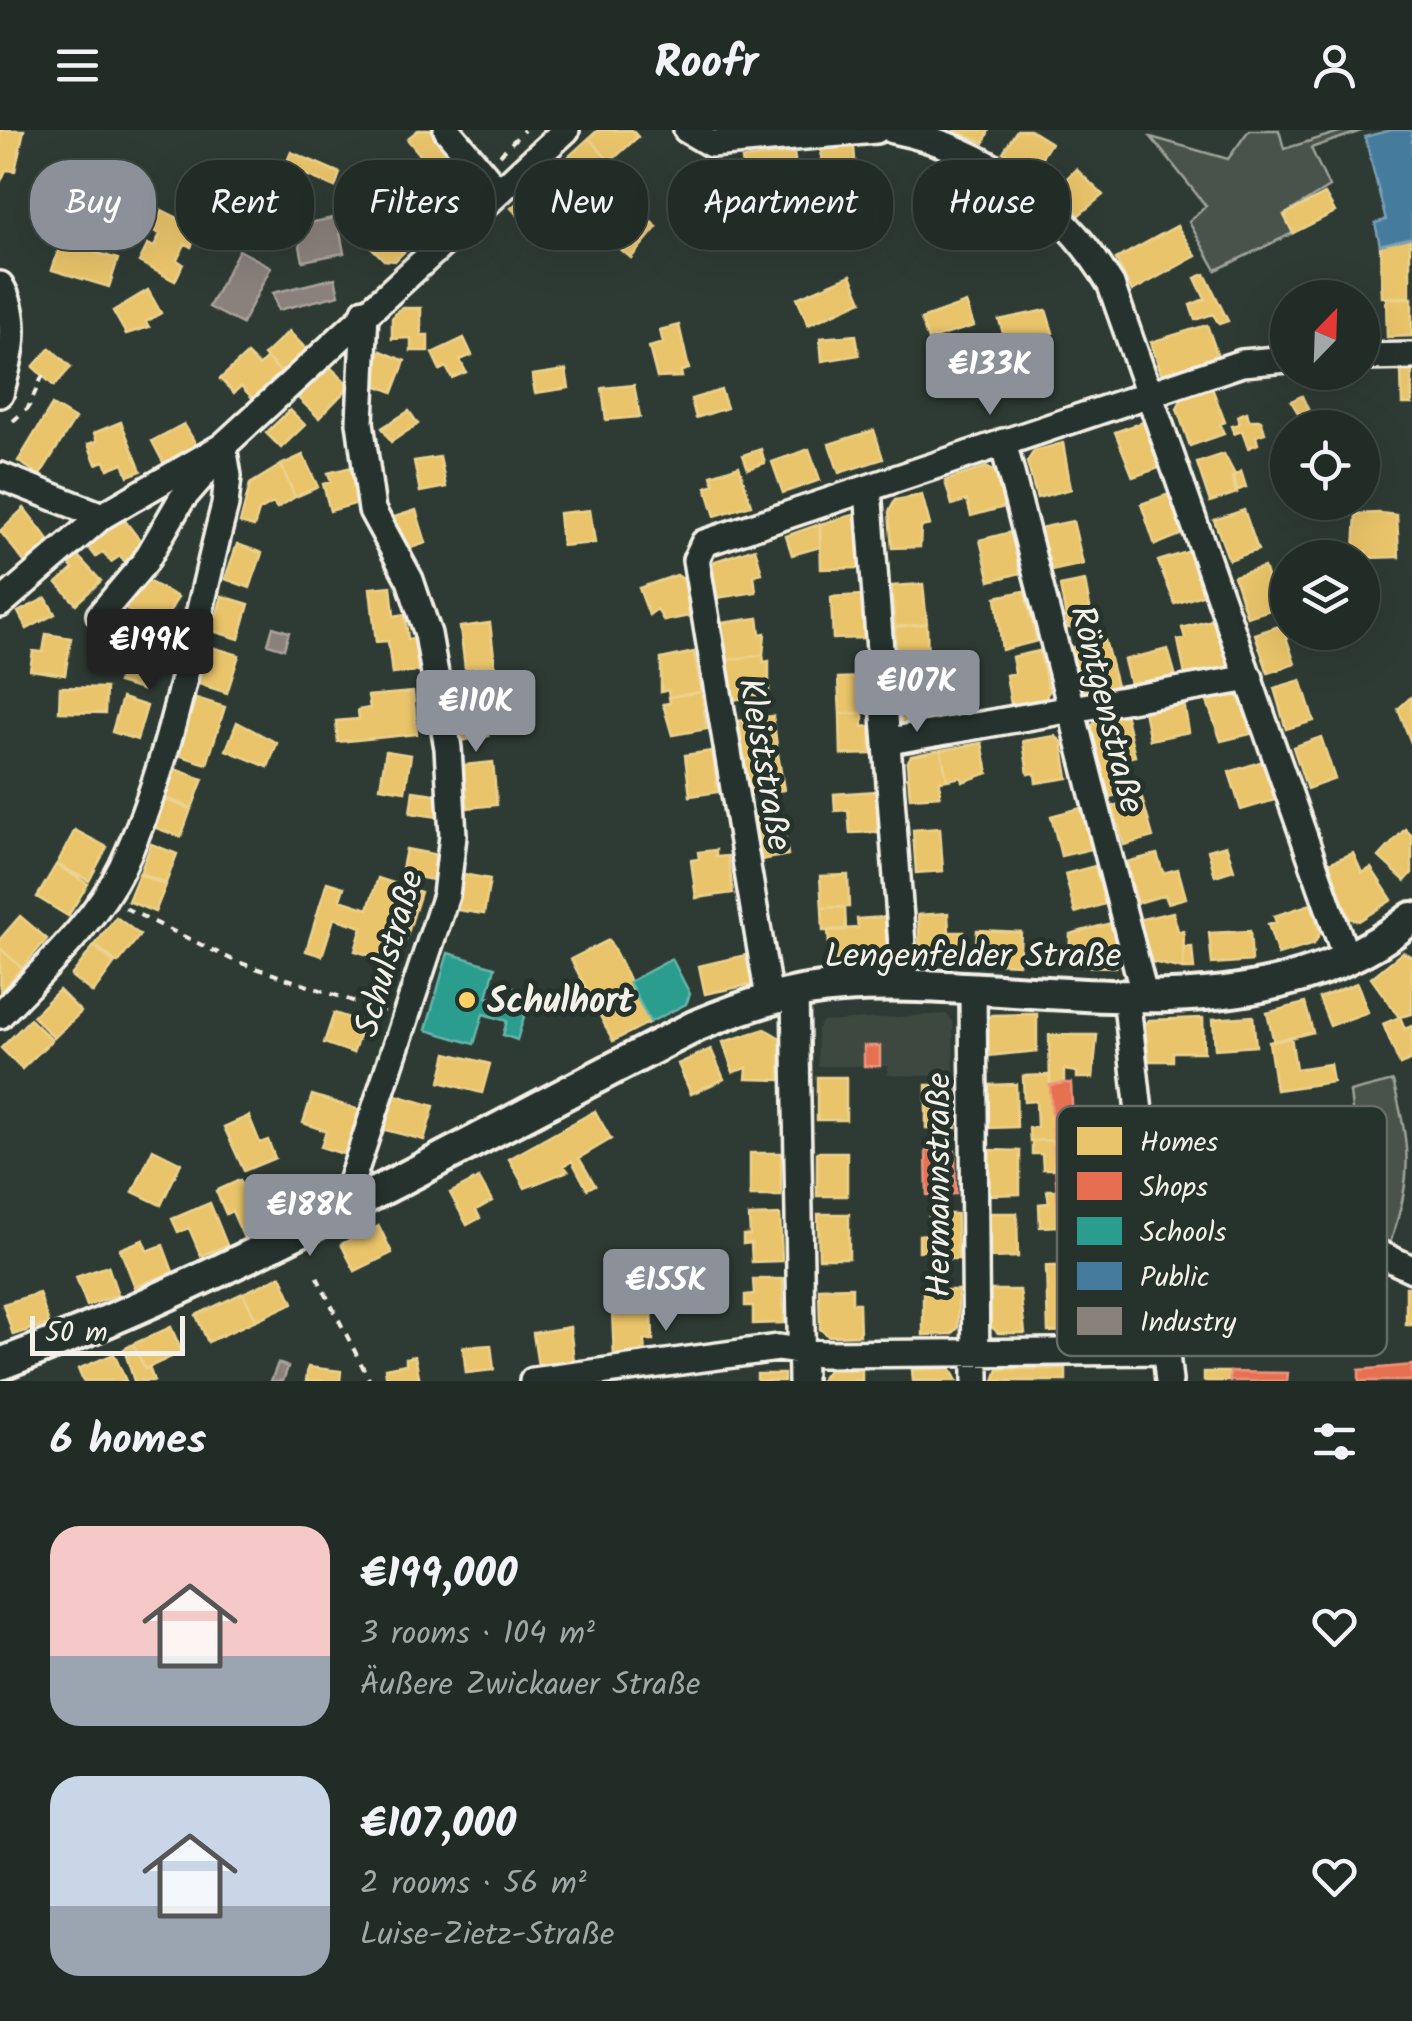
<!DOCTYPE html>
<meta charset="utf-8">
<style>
:root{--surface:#222c27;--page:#2e3833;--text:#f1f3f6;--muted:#a2a7a7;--line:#3f4844;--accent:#8c9099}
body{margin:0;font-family:Kalam,sans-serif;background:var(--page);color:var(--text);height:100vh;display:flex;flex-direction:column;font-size:38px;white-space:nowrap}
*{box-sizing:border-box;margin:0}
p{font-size:32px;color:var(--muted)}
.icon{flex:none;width:55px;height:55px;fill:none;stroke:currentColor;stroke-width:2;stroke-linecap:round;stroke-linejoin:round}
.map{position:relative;height:1251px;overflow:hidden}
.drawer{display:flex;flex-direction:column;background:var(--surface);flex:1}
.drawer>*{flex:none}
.top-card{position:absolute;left:30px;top:30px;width:1352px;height:90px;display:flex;gap:20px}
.needle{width:65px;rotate:23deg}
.buttons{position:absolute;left:1270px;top:150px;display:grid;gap:20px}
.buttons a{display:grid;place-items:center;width:110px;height:110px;border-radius:50%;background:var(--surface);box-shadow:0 10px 40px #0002,0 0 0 2px var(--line);font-size:50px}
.scale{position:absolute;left:30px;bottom:25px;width:155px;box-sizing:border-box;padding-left:10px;border:5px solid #f4f1e8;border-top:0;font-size:28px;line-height:35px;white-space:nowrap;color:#f4f1e8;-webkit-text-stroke:8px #26332d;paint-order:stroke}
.price{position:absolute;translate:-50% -85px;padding:0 22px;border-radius:10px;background:var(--accent);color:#fff;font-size:32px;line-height:65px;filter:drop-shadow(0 2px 5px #0008)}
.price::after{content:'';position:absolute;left:50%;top:60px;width:30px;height:22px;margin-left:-15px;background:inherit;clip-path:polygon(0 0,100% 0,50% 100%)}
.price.on{background:#222;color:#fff}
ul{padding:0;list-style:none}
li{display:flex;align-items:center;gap:30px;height:250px;padding:0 50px}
li span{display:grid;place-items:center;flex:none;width:280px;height:200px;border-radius:30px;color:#555}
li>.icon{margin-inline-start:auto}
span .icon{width:120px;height:120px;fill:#fffc;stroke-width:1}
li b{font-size:42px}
h2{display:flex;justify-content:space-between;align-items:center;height:120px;padding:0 50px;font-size:42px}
.tag{padding:0 35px;border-radius:40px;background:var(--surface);box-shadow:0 10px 40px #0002,0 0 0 2px var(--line);font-size:35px;line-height:90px}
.tag.on{background:var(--accent);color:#fff}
header{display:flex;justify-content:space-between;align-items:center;height:130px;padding:0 50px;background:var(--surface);font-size:45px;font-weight:700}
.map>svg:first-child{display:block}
</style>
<header><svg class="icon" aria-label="menu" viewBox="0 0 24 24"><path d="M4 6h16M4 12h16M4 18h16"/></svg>Roofr<svg class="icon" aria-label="person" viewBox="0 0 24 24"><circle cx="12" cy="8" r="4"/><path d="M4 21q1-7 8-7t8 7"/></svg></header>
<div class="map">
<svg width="1412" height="1251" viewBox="0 0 1412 1251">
<rect width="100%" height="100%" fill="#2e3b34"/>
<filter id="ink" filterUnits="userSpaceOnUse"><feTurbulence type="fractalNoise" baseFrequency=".01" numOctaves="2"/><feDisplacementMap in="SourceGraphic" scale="20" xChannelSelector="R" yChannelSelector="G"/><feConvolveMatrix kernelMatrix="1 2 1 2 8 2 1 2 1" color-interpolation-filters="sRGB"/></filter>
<g filter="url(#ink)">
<path fill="#3c4841" d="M946,884L953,891L954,946L888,945V936H818L817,899L822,892Z"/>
<path fill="#48524c" stroke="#9ea29a" stroke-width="2.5" d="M1249,0H1279L1284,19L1346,0H1364L1311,18L1329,57L1284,85L1293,103L1216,140L1189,92L1206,76L1151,7L1228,29Z
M1393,951C1412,1023 1412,1052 1387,1122L1354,1106L1362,1070L1350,962Z"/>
<path fill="#e9c46a" stroke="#ecd290" stroke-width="2.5" d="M0,0H24L15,41L6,40L0,53Z
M418,0H435L451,19L430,37L407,9Z
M598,0H632L638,7L610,32L589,8Z
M953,0H989L984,13Z
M1017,0H1030L1051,13L1033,41L1003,22Z
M589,8L621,44L607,56L595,42L577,58L557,37Z
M854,17L858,66L826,69L821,19Z
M291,22L340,43L335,57L285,36Z
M794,23L798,51L746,59L742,29Z
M1076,39L1103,65L1079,85L1056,59Z
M48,43L101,50L99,60L77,56L75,67L87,69L84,85L72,83L70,97L40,92Z
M724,44L738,79L703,94L689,56Z
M549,45L571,68L534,102L511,78Z
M285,48L289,64L295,63L298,78L292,80L297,103L268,109L256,54Z
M1325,64L1335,82L1293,103L1284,85Z
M405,75L428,98L395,131L384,130L366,112L381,98L377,93L393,77L397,82Z
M162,80L200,99L191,117L185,114L177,130L183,134L175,151L139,132L148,114L154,117L160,104L152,100Z
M638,81L657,97L631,128L612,112Z
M1177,96L1196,126L1132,161L1116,129Z
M1410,107V167H1382L1380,115Z
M61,112L118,129L109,157L52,140Z
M1205,144L1228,191L1219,194L1213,184L1195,190L1190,175L1205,169L1195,148Z
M851,145L862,171L808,195L797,168Z
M148,160L161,183L146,192L149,197L126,204L113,181Z
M1386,168H1412V206L1387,207Z
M966,173L974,196L928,210L921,189Z
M401,178H421V205H428V221H411V208L392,209V188Z
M1046,180L1053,203L1031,209L1037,229L1014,237L999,208L1004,206L999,190Z
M1278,183H1288V215H1279Z
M679,195L689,239L681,241L682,247L657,248L649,217L663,213L660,200Z
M1207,195L1219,229L1162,246L1151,212Z
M289,201L309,222L285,247L264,225Z
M856,205L859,225L822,231L820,208Z
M464,208L472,225L460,230L466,242L452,248L446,237L440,240L432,223Z
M50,218L71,237L54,256L33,237Z
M381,221L405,231L393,262L368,252Z
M247,224L259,236L267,228L285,247L257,273L241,256L234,263L220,249Z
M329,236L350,256L319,288L298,268Z
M566,240L569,258L535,263L532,245Z
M1401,241H1412V274H1402Z
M634,255L640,287L606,290L602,258Z
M1212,258L1225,292L1220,294L1224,304L1190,316L1177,279L1181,270Z
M721,260L727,278L696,288L691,269Z
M1302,266L1315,294L1307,298L1291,271Z
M52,275L75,289L40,345L18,331Z
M290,280L305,295L281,318L266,303Z
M409,281L418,294L391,312L382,298Z
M1247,282L1249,290H1261L1265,303L1256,306L1258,314L1248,318L1242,301L1234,304L1231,296L1239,294L1237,286Z
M121,292L141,341L128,346L123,333L108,339L105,331L96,334L88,314L97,311L94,303Z
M1143,292L1150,296L1162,337L1133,347L1115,302Z
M184,294L197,316L164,334L152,311Z
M874,300L883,329L839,343L829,314Z
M1063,313L1071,359L1037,368L1027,332L1034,321Z
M761,319L765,333L748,339L743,325Z
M809,319L820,350L783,363L772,332Z
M1224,324L1234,343L1237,363L1210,372L1197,333Z
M303,325L318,357L295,367L281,335Z
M440,327L446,357L420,362L414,331Z
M281,335L295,367L277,378L273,373L259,381L254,397L240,393L250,354Z
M739,336L751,375L715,386L706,357L714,354L711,345Z
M352,337L362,372L330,381L323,354L331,352L328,343Z
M986,337L996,342L1004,377L971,386L967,370L952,375L945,351Z
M1241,341L1246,357L1236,361L1232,347Z
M1172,363L1185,403L1155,415L1141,374Z
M922,365L930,395L921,397L920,417L892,418L889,382L895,370Z
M24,378L51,413L25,433L0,401Z
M416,380L426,413L399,422L388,389Z
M590,380L595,413L562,416L559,383Z
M1244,380L1258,420L1229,430L1214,390Z
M1380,383L1397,385L1399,427L1366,428V421L1354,422L1356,384Z
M857,384L859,438L821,439L820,394Z
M123,388L145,417L125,432L120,426L111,432L103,422L96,427L85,413Z
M1073,391L1083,434L1051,441L1040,398Z
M820,394V417L792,425L786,406Z
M1011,402L1020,443L990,451L980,410Z
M237,414L262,423L250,458L225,449Z
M755,418L762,443L754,445L756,462L716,468L711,438L715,431Z
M1190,421L1205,464L1175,474L1158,431Z
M78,426L101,451L76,474L57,453L73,439L69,434Z
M1264,437L1277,478L1247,487L1234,446Z
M677,445L686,451L689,486L664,491L657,479L649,485L639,458Z
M144,449L178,467L166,488L156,484L153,489H145L125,479Z
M1085,451L1093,493L1068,498L1060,456Z
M923,454L927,494L895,497L892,456Z
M391,456L394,486L405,484L408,509L414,508L418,541L392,544L388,511L376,512L370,458Z
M1024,461L1037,511L1002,520L996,467Z
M862,465L864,508L833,509L831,467Z
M222,466L249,474L239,509L212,501Z
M46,468L55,484L27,499L18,482Z
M758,488L760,504L765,503L763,525L726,530L721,493Z
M1216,489L1229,529L1225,542L1186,550L1178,510L1185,508L1182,498Z
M490,493L495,535L465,538L460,497Z
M927,494L928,536L898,538L895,497Z
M1282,495L1295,534L1268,543L1255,504Z
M46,504L71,508L65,545L30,540L33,521L43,522Z
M1105,510L1118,560L1091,567L1080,561L1070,518Z
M208,516L239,525L227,563L196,553Z
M1168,519L1176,547L1131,558L1124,530Z
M1039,521L1049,561L1045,569L1011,574L1006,545L1015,543L1012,527Z
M694,522L701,562L669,567L668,560L661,562V529Z
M763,525L764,532L769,531V564L732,570L726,530Z
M126,526L152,534L145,561L118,553Z
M867,547L868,571H862L863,583L840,584L838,548Z
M1301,550L1314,591L1286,599L1274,558Z
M931,553L933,566L942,565L947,599L919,602L901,595L898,556Z
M60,557L106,558L105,583L59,582Z
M413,562L417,604L338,612L336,591L359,589L358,580L370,578L368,566Z
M701,562L707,599L672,605L663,574L670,573L669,567Z
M1230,563L1241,569L1250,604L1221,611L1206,569Z
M1412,566V615L1398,579Z
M122,568L147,576L137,610L112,602Z
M196,568L225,577L207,634L178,625Z
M483,569L489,606L459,611L453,573Z
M1184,573L1189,602L1150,610L1144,581Z
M863,583V597L870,596L871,624L841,625L840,584Z
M1125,583L1135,626L1122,629L1131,661L1110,667L1090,599L1097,589Z
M773,586L778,624L743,630L738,591Z
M237,592L277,613L268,637L226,620Z
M1055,606L1062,612L1068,648L1036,653L1035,643L1028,644L1023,611Z
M1321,607L1335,649L1307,659L1293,617Z
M982,613L988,643L962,652L961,647L947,650L941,620Z
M941,620L947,650L940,651V666L910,668L907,633L911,626Z
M386,621L411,625L405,661L380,657Z
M712,621L718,662L690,666L685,625Z
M778,624L784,660L749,665L743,630Z
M1263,631L1275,670L1241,680L1229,642Z
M493,632L497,675L468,678L463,635Z
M174,639L203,649L192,678L163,667Z
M413,661L442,665L439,687L410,683Z
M876,661L878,702L850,703L848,680L835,681L834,664Z
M1142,668L1153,707L1124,715L1113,676Z
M163,669L191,679L181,707L153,697Z
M1081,678L1091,719L1061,726L1051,686Z
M781,682L788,725L761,730L754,687Z
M940,698L943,741L916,743L913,700Z
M1405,699L1412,706V743L1405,751L1379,727Z
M75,700L107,717L89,751L57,734Z
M151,714L177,724L166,753L140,743Z
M1226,715L1234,740L1215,746L1208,720Z
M406,719L443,726L439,751L401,744Z
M716,720V727L728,726L733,763L696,768L691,730L699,729L698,722Z
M1353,723L1362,743L1371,738L1392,770L1359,791L1349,788L1329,733Z
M1157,724L1163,743L1178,739L1186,768L1168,773L1165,765L1138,773L1127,732Z
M56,735L88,754L68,786L37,767Z
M1095,736L1105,774L1075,783L1065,744Z
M139,744L166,755L155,782L128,771Z
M462,744L490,749L484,784L457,780Z
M848,745L849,777L822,778L820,746Z
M378,748L421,762L398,834L355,821L362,797L334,788L322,826L306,821L327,752L344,757L340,770L368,779Z
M1311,774L1320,803L1314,814L1278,825L1268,794L1276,792L1274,786Z
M845,777L846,800L823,801L822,778Z
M1173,782L1178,801H1184L1183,839L1152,832L1138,790Z
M948,783L949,802H964V831H926L920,823L918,785Z
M20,786L47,809L22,838L0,818V809Z
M116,787L140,805L118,833L95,815Z
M885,787L887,825L883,831L830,832L828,800L858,798L857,789Z
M1111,793L1121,830L1116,837L1069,836L1070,804Z
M977,800L1021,802L1019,834L975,832Z
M1250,801L1252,831L1212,834L1209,803Z
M609,810L650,892L613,911L571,829Z
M94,816L115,833L93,863L71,846Z
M1184,817H1192L1194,839H1183Z
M0,818L22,838L0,862Z
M1403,822L1412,827V884L1399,887L1371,848Z
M746,825L753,854L705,864L699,836Z
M1357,853L1368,882L1330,896L1319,868Z
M59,860L81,882L54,908L33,886Z
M1305,873L1313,902L1274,912L1267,883Z
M334,883L364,893L353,923L324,913Z
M1037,884V921L987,926L986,890L992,885Z
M1253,886L1256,916L1215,919L1213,889Z
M1400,887L1405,899L1412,896V930L1400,935L1383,894Z
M1203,888L1204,922H1173V931H1149L1145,896L1149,890Z
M30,889L52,910L22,939L1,918Z
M765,899L780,908V950L746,949L747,938L733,942L723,912Z
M1049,905H1097L1093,948H1077V942L1064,940V953L1050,955Z
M1291,907L1296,939L1330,934L1333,952L1276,960L1269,912Z
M711,919L724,949L691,964L678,934Z
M447,923L490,934L482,963L440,952Z
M1050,945L1055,1010L1030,1011L1029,998L1037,997L1036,971L1024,972L1023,946Z
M817,947H846V990H817Z
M1016,954L1017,997L989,998L988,955Z
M926,955H956V998H926Z
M392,964L434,976L424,1010L382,999Z
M312,965L363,981L349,1026L321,1017L326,1001L303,993Z
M595,981L611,1009L579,1028L595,1055L587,1059L572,1031L564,1036L568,1041L525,1058L509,1029Z
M249,986L260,1013L268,1010L275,1028L244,1041L224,997Z
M1055,1010L1056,1039H1043L1042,1024H1032V1011Z
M153,1019L181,1033L161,1075L133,1062Z
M989,1020L1020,1021V1064L989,1065Z
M817,1022H847V1066H817Z
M750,1023H781V1066H750Z
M479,1048L492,1071L476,1080L480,1088L467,1095L450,1063Z
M240,1050L246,1064L252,1061L256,1068L273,1060L286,1089L244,1108L232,1081L226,1084L216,1061Z
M1047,1060H1057L1059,1096L1040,1097L1039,1074L1049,1073Z
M210,1073L227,1115L201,1126L189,1098L178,1102L172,1089Z
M990,1083H1017L1018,1127L990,1128Z
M818,1084H849V1128H819Z
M929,1084H957L958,1129H930V1120L919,1121V1105L929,1104Z
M780,1085L782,1131L752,1132L751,1113L743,1114V1105H750L749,1086Z
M379,1096L392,1123L355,1141L341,1114Z
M143,1110L147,1121L163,1115L173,1142L135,1157L120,1119Z
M108,1136L118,1165L87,1176L76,1147Z
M1046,1136H1064L1065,1159L1091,1158L1092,1200L1048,1202Z
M281,1146L293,1173L256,1190L243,1163Z
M753,1149H783L784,1193L753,1194V1176H745V1165L754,1164Z
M852,1157V1173H859L860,1205L828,1206L820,1199L819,1158Z
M1406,1157H1412V1195H1406Z
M923,1160H958V1198L952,1204L923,1205Z
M991,1160H1020L1025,1203H998L991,1196Z
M39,1163L49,1194L13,1205L3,1174Z
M243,1163L256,1190L208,1212L196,1185Z
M652,1179L653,1210H644L645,1226L614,1227L612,1180Z
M171,1197L182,1222L145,1239L133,1214Z
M570,1197L574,1231L538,1236L533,1203Z
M133,1214L145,1239L149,1237L154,1251H134L124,1219Z
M491,1215L494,1240L466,1243L463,1217Z
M114,1224L126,1251H83L78,1239Z
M415,1226L420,1251H387L385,1238L406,1234V1228Z
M308,1237L341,1241L340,1251H306Z
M950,1238L957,1251H913L912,1240Z
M998,1239H1066V1251H994Z
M828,1240H862V1251H820Z
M1204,1242H1230V1251H1204Z
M757,1244H784V1251H757Z"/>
<path fill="#e76f51" stroke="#eb967e" stroke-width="2.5" d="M864,916H880V936H864Z
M1064,953H1071L1073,994L1087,993L1088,1094L1059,1096L1050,955Z
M926,1021H955L956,1064L927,1065Z
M1412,1235V1251H1359V1240Z
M1230,1242L1288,1243L1287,1251H1230Z"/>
<path fill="#2a9d8f" stroke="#67b6aa" stroke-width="2.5" d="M448,823L495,837L487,867L510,873L514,858L531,863L517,910L503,905L507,891L483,884L474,914L426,900Z
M672,829L690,864L686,874L650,892L629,852Z"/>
<path fill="#457b9d" stroke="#7a9eb4" stroke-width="2.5" d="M1391,0H1412V107L1380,115L1375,93L1386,90L1365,7Z"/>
<path fill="#8a817c" stroke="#aaa39c" stroke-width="2.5" d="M337,87L344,123L303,131L296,96Z
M239,120L271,137L242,194L209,177Z
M335,148L339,165L278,180L273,163Z
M273,497L289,502L284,519L268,514Z
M278,1233L288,1237L283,1251H271Z"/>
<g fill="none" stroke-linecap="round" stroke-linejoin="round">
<g stroke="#f4f1e8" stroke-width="32">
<path id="minor" d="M447,0L497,60
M687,0L711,14L876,0
M893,0C986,19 1062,73 1111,155L1347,830
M0,155C21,189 10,229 0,264
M1362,227L1412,226
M1003,312L1144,864
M0,346L102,386
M868,359L905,855
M0,474L102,386L223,316
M100,485L145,432L181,370L220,325
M889,611L1250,548
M973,858L976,1251
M795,863L802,1251
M1126,865L1169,1251
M769,868L696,430L704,413L1242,233L1288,229
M0,885C42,840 94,794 122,737C175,624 194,494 225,375L228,346L223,316L566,0
M1147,1046L1298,1086L1412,1139
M355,1072L351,1052L446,765L453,706L448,618L428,504L410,450L372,380L360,292L365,181
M1335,1151L1332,1129L1341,1106
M533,1251L778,1218L821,1224L1166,1221"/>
</g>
<g stroke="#f4f1e8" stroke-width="38">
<path id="major" d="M0,1234C242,1144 466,1012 696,896C744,876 790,860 842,857C1030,845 1253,917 1412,788"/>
</g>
<path stroke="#f4f1e8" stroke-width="4" stroke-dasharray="8 8" stroke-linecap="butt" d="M500,25L524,0
M13,291L28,278L43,245
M125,778L235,831L385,882
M317,1147L370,1251"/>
<use href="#minor" stroke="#26332d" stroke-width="25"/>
<use href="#major" stroke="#26332d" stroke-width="30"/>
</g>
</g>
<circle fill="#ffd166" stroke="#26332d" stroke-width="4" cx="467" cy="870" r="10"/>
<g text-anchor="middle" stroke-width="10" stroke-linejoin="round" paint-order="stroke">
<g font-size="35" fill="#f4f1e8" stroke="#26332d">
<text transform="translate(1108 579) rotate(76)" y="12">Röntgenstraße</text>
<text transform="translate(766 634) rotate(80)" y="12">Kleiststraße</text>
<text transform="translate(388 823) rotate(-74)" y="12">Schulstraße</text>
<text x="973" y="837">Lengenfelder Straße</text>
<text transform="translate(938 1055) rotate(-90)" y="12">Hermannstraße</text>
</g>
<g font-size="35" font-weight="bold" fill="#f4f1e8" stroke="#26332d" text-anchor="start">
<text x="487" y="882">Schulhort</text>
</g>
</g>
<rect x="1057" y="976" width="330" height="250" rx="15" fill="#26332d" stroke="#646c65" stroke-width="2.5"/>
<rect x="1077" y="997" width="45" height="28" fill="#e9c46a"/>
<rect x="1077" y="1042" width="45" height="28" fill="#e76f51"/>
<rect x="1077" y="1087" width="45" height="28" fill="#2a9d8f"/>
<rect x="1077" y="1132" width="45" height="28" fill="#457b9d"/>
<rect x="1077" y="1177" width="45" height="28" fill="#8a817c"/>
<g font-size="28" fill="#f4f1e8">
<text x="1140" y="1021">Homes</text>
<text x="1140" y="1066">Shops</text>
<text x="1140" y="1111">Schools</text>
<text x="1140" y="1156">Public</text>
<text x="1140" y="1201">Industry</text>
</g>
</svg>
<div class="buttons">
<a><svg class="needle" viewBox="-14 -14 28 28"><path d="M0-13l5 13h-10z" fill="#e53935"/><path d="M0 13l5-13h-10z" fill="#a2a7a7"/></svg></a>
<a><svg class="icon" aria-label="locate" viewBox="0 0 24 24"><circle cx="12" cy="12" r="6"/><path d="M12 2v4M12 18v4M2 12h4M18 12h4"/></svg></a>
<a><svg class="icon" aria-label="layers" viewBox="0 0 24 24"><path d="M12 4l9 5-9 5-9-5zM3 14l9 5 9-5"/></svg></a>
</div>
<div class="scale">50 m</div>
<b class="price" style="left:990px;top:288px">€133K</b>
<b class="price on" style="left:150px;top:564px">€199K</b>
<b class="price" style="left:917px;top:605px">€107K</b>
<b class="price" style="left:476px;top:625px">€110K</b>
<b class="price" style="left:310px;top:1129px">€188K</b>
<b class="price" style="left:666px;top:1204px">€155K</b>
<div class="top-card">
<a class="tag on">Buy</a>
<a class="tag">Rent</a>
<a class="tag">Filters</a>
<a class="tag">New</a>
<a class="tag">Apartment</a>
<a class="tag">House</a>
</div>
</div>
<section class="drawer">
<h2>6 homes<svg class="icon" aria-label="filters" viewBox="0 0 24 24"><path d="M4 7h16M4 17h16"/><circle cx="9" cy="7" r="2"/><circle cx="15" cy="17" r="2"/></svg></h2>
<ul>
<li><span style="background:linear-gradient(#f6c9c9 65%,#9aa5b1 0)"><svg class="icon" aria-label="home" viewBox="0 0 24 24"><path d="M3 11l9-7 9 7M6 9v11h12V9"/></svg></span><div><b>€199,000</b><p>3 rooms · 104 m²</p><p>Äußere Zwickauer Straße</p></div><svg class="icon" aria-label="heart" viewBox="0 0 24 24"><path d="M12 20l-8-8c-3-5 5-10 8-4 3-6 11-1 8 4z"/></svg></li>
<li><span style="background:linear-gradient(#c9d6e8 65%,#9aa5b1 0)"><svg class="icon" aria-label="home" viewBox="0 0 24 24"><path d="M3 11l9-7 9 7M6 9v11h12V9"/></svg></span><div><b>€107,000</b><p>2 rooms · 56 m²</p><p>Luise-Zietz-Straße</p></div><svg class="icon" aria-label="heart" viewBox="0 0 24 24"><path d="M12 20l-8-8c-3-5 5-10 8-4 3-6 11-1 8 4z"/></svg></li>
</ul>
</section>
